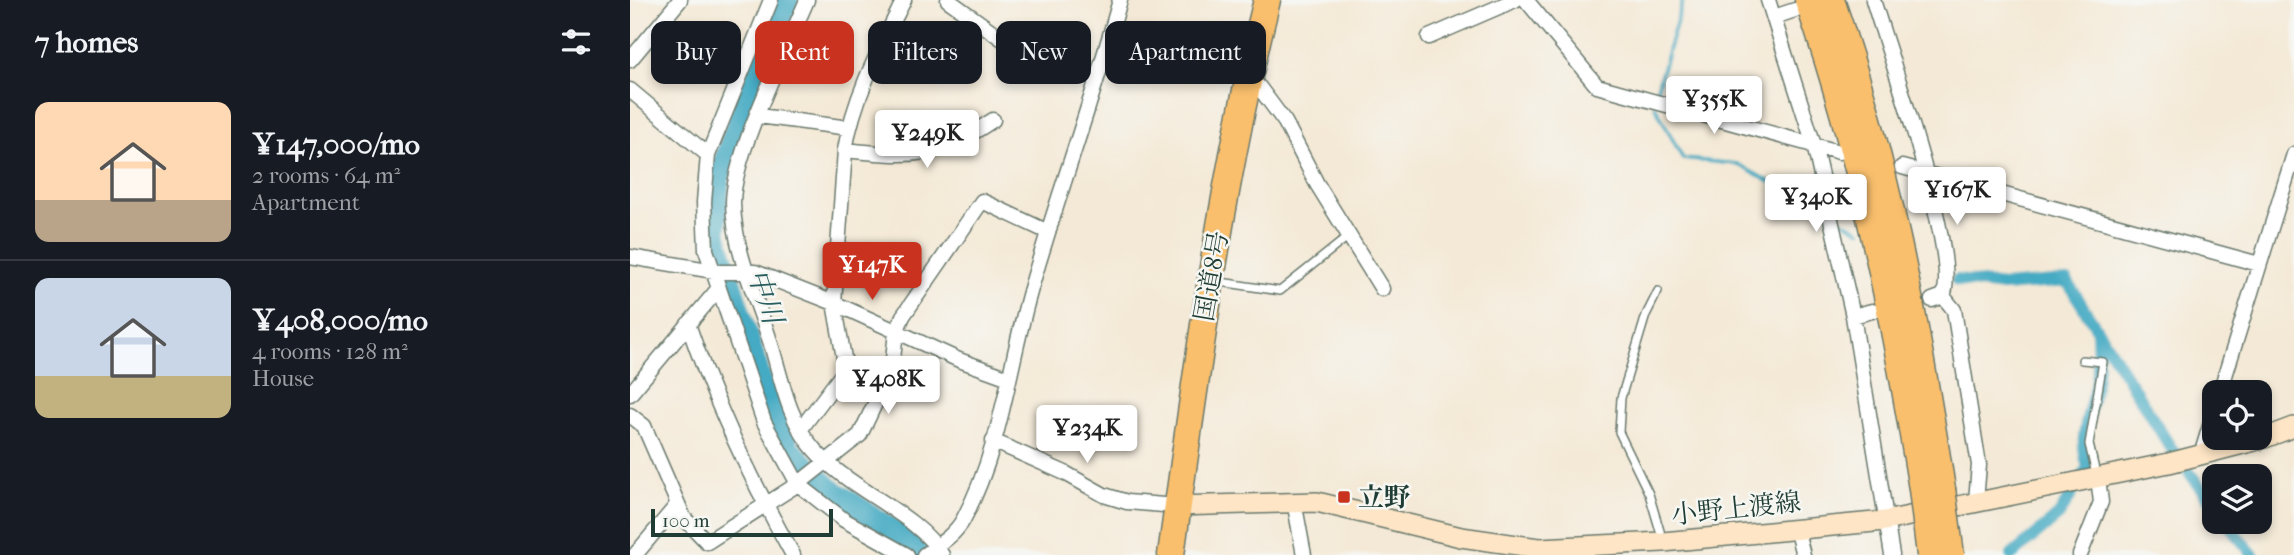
<!DOCTYPE html>
<meta charset="utf-8">
<style>
:root{--surface:#171b24;--page:#242831;--text:#f1f3f6;--muted:#9ea1a6;--line:#363941;--accent:#c8321e}
body{margin:0;font-family:"IM FELL French Canon","Noto Serif JP",serif;background:var(--page);color:var(--text);height:100vh;display:flex;flex-direction:column;font-size:26px;white-space:nowrap}
*{box-sizing:border-box;margin:0}
p{font-size:23px;color:var(--muted)}
.icon{flex:none;width:38px;height:38px;fill:none;stroke:currentColor;stroke-width:2;stroke-linecap:round;stroke-linejoin:round}
.map{position:relative;flex:1;overflow:hidden}
.panel{display:flex;flex-direction:column;background:var(--surface);width:630px}
.panel>*{flex:none}
.guide{position:absolute;left:21px;top:21px;width:665px;height:63px;display:flex;gap:14px}
.controls{position:absolute;left:1572px;top:380px;display:grid;gap:14px}
.controls a{display:grid;place-items:center;width:70px;height:70px;border-radius:14px;background:var(--surface);box-shadow:0 4px 10px #0003;font-size:35px}
.scale{position:absolute;left:21px;bottom:18px;width:182px;box-sizing:border-box;padding-left:7px;border:4px solid #1f3d34;border-top:0;font-size:19px;line-height:24px;white-space:nowrap;color:#1f3d34;-webkit-text-stroke:5px #f6f6f2;paint-order:stroke}
.price{position:absolute;translate:-50% -60px;padding:0 16px;border-radius:7px;background:#fff;color:#222;font-size:23px;line-height:46px;filter:drop-shadow(0 2px 4px #0008)}
.price::after{content:'';position:absolute;left:50%;top:42px;width:21px;height:16px;margin-left:-10px;background:inherit;clip-path:polygon(0 0,100% 0,50% 100%)}
.price.selected{background:var(--accent);color:#fff}
ul{padding:0;list-style:none}
li{display:flex;align-items:center;gap:21px;height:175px;padding:0 35px}
li+li{border-top:2px solid var(--line)}
li span{display:grid;place-items:center;flex:none;width:196px;height:140px;border-radius:14px;color:#555}
li>.icon{margin-inline-start:auto}
span .icon{width:84px;height:84px;fill:#fffc;stroke-width:1}
li b{font-size:30px}
h2{display:flex;justify-content:space-between;align-items:center;height:84px;padding:0 35px;font-size:30px}
.tag{padding:0 24px;border-radius:14px;background:var(--surface);box-shadow:0 4px 10px #0003;font-size:24px;line-height:63px}
.tag.selected{background:var(--accent);color:#fff}
main{display:flex;flex:1;min-height:0}
.map>svg:first-child{display:block}
</style>
<main>
<section class="panel">
<h2>7 homes<svg class="icon" aria-label="filters" viewBox="0 0 24 24"><path d="M4 7h16M4 17h16"/><circle cx="9" cy="7" r="2"/><circle cx="15" cy="17" r="2"/></svg></h2>
<ul>
<li><span style="background:linear-gradient(#ffd9b3 70%,#b9a48a 0)"><svg class="icon" aria-label="home" viewBox="0 0 24 24"><path d="M3 11l9-7 9 7M6 9v11h12V9"/></svg></span><div><b>¥147,000/mo</b><p>2 rooms · 64 m²</p><p>Apartment</p></div></li>
<li><span style="background:linear-gradient(#c9d6e8 70%,#c2b280 0)"><svg class="icon" aria-label="home" viewBox="0 0 24 24"><path d="M3 11l9-7 9 7M6 9v11h12V9"/></svg></span><div><b>¥408,000/mo</b><p>4 rooms · 128 m²</p><p>House</p></div></li>
</ul>
</section>
<div class="map">
<svg width="1664" height="555" viewBox="0 0 1664 555">
<rect width="100%" height="100%" fill="#f6f6f2"/>
<filter id="ink" filterUnits="userSpaceOnUse"><feTurbulence type="fractalNoise" baseFrequency=".0143" numOctaves="2"/><feDisplacementMap in="SourceGraphic" scale="14" xChannelSelector="R" yChannelSelector="G"/><feConvolveMatrix kernelMatrix="1 2 1 2 8 2 1 2 1" color-interpolation-filters="sRGB"/></filter>
<filter id="wash" filterUnits="userSpaceOnUse"><feTurbulence type="fractalNoise" baseFrequency=".00686" numOctaves="4" result="noise"/><feDisplacementMap in="SourceGraphic" scale="28" xChannelSelector="R" yChannelSelector="G"/><feGaussianBlur stdDeviation="1.57" result="paint"/><feColorMatrix in="noise" values="0 0 0 0 0 0 0 0 0 0 0 0 0 0 0 0 0 1.4 0 .05"/><feComposite in="paint" operator="in"/></filter>
<g filter="url(#wash)">
<rect width="100%" height="100%" fill="#f4e9d6"/>
<g fill="none" stroke-linecap="round" stroke-linejoin="round">
<path stroke="#44aac3" stroke-width="3.5" d="M1024,99L1053,0
M1025,106L1053,159L1107,164L1194,211
M1204,216L1231,231"/>
<path stroke="#44aac3" stroke-width="12" d="M1327,280L1373,286L1437,281L1539,445L1584,506
M1596,522L1623,555
M1382,555L1429,515L1458,467C1448,437 1459,416 1465,386C1469,368 1468,348 1467,330"/>
<path stroke="#44aac3" stroke-width="23" d="M158,0L116,99L88,180L85,234L131,381L159,449L200,489L274,537L289,555"/>
</g>
</g>
<g filter="url(#ink)">
<g fill="none" stroke-linecap="round" stroke-linejoin="round">
<g stroke="#6a796d" stroke-width="10">
<path id="lane" d="M584,281L650,291L720,235
M1028,291L1016,315L991,398L989,432L1019,494L1033,541
M1452,360L1473,362L1459,444L1466,474"/>
</g>
<g stroke="#6a796d" stroke-width="17">
<path id="street" d="M141,0L78,155L74,202L76,250L134,422L168,484L214,520L277,555
M177,0C156,50 103,153 103,203C104,251 126,296 140,341C151,376 158,420 183,448C218,490 286,512 312,555
M318,0L392,53
M896,0L967,86L1209,152
M1138,0L1184,145L1223,316L1262,555
M1243,0C1258,50 1331,259 1313,296L1302,300
M1144,17L1165,10
M799,37L885,0
M0,60L50,0
M617,86L629,87L655,122L687,184L752,289
M0,90L78,155
M129,116L219,128
M215,150C283,157 305,159 363,120
M1272,167L1629,264
M0,257L90,272H125L204,303L329,360L379,378
M1313,296L1324,310L1349,465L1346,501
M1223,316L1242,311
M58,324C86,406 121,480 163,555
M1590,392L1664,154
M0,394L89,288
M0,415L14,426L54,518L77,542L168,484L230,435L262,368L266,332L273,316L352,201L418,232
M170,430L216,369L204,303L215,150C224,96 250,48 274,0
M363,441L435,473L474,495L497,502L546,506
M1571,455L1584,413
M664,501L674,555
M1166,528L1173,555
M5,555L47,505
M294,555C308,545 324,536 333,520C372,448 379,362 402,285C430,189 464,96 490,0
M1450,555L1471,502L1468,478"/>
</g>
<g stroke="#6a796d" stroke-width="22">
<path id="secondary" d="M546,506L687,502L831,537L909,548L1033,542L1255,521L1539,463L1632,439L1664,427"/>
</g>
<g stroke="#6a796d" stroke-width="29">
<path id="highway" d="M1178,0C1233,160 1265,322 1292,489
M1201,0C1257,161 1286,321 1312,489
M541,555C567,369 591,183 637,0"/>
</g>
<use href="#lane" stroke="#fff" stroke-width="7"/>
<use href="#street" stroke="#fff" stroke-width="14"/>
<use href="#secondary" stroke="#fde5c5" stroke-width="19"/>
<use href="#highway" stroke="#f9bf6d" stroke-width="26"/>
<g stroke="#6a796d" stroke-width="29" stroke-linecap="butt">
<path id="highway-bridge" d="M1292,489L1300,555
M1312,489L1321,555"/>
</g>
<use href="#highway-bridge" stroke="#f9bf6d" stroke-width="26"/>
</g>
</g>
<rect fill="#c8321e" stroke="#f6f6f2" stroke-width="2.5" x="707" y="490" width="14" height="14" rx="3.5"/>
<g text-anchor="middle" stroke-width="5" stroke-linejoin="round" paint-order="stroke">
<g font-size="26" fill="#1f3d34" stroke="#f6f6f2">
<text transform="translate(581 276) rotate(-80)" y="9">国道8号</text>
<text transform="translate(1106 508) rotate(-6)" y="9">小野上渡線</text>
</g>
<g font-size="26" font-weight="bold" fill="#1f3d34" stroke="#f6f6f2" text-anchor="start">
<text x="728" y="506">立野</text>
</g>
<g font-size="28" font-style="italic" fill="#2a5e5f" stroke="#f6f6f2">
<text transform="translate(136 296) rotate(72)" y="10">中川</text>
</g>
</g>
</svg>
<div class="controls">
<a><svg class="icon" aria-label="locate" viewBox="0 0 24 24"><circle cx="12" cy="12" r="6"/><path d="M12 2v4M12 18v4M2 12h4M18 12h4"/></svg></a>
<a><svg class="icon" aria-label="layers" viewBox="0 0 24 24"><path d="M12 4l9 5-9 5-9-5zM3 14l9 5 9-5"/></svg></a>
</div>
<div class="scale">100 m</div>
<b class="price" style="left:1084px;top:136px">¥355K</b>
<b class="price" style="left:297px;top:170px">¥249K</b>
<b class="price" style="left:1327px;top:227px">¥167K</b>
<b class="price" style="left:1186px;top:234px">¥340K</b>
<b class="price selected" style="left:242px;top:302px">¥147K</b>
<b class="price" style="left:258px;top:416px">¥408K</b>
<b class="price" style="left:457px;top:465px">¥234K</b>
<div class="guide">
<a class="tag">Buy</a>
<a class="tag selected">Rent</a>
<a class="tag">Filters</a>
<a class="tag">New</a>
<a class="tag">Apartment</a>
</div>
</div>
</main>
